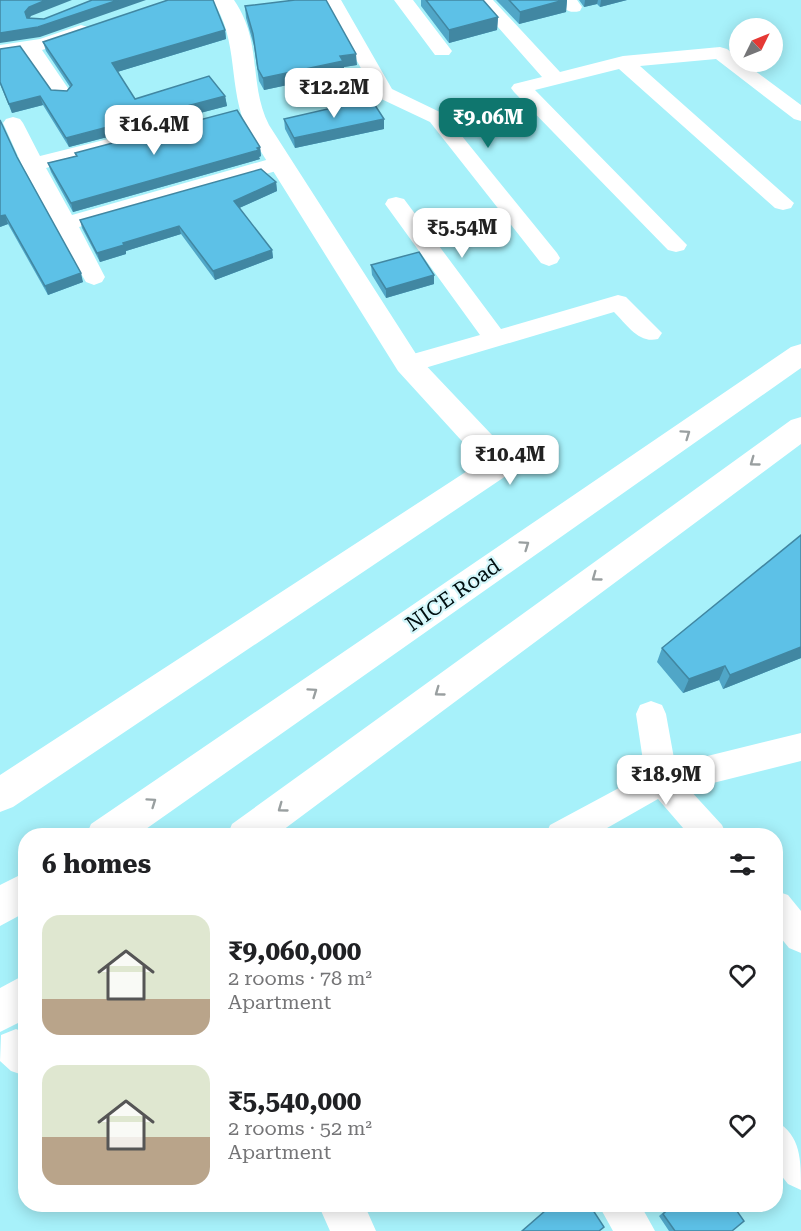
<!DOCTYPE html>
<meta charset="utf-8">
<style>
:root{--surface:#fff;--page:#f2f2f2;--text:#202124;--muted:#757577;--accent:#0f766e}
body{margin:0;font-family:"Roboto Serif",serif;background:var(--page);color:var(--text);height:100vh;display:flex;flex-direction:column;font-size:22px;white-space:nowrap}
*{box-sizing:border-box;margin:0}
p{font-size:20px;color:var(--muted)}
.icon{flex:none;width:33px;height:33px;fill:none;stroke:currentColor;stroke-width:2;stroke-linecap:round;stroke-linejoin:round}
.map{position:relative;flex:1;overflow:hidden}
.panel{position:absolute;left:18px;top:828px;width:765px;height:384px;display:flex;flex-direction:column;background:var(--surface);border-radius:24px;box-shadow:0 3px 15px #0003}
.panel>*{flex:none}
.needle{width:39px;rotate:47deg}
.buttons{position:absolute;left:729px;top:18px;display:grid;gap:12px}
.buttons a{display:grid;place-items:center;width:54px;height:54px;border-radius:50%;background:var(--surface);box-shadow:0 3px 15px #0003;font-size:30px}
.price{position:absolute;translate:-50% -51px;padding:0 14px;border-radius:12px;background:#fff;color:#222;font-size:20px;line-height:39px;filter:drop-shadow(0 2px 3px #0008)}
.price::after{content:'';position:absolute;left:50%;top:36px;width:18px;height:14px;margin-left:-9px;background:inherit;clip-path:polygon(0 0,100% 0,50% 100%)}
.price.selected{background:var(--accent);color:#fff}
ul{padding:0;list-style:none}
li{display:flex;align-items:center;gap:18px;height:150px;padding:0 24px}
li span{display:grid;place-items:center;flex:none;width:168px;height:120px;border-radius:18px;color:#555}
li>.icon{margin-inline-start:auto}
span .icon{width:72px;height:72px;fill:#fffc;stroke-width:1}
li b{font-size:26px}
h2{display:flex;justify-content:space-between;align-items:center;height:72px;padding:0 24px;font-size:26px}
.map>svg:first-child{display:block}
</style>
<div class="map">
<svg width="801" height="1231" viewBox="0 0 801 1231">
<rect width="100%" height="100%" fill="#a7f1fa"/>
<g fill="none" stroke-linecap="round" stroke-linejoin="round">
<path fill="#fff" fill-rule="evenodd" d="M323,0H341L392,89L444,114L557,253L560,258L557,263L549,266L541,263L430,122L377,97Z
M394,0H413L452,51L449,55H435Z
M474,0H493L560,72L623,56L720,47L727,49L740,59V62H743L801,105V121L794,119L716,59L640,66L794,203L791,208L783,210L775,208L619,69L535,90L687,245L684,250L676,252L668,250L514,92L511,88L514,84L542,77Z
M558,0H577L582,7L580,11C568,14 564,9 558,0Z
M81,25L88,27L90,31L88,35L42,50L72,94L69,98H55L24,53L0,57V45L40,39Z
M13,117L20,119L23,123L40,156L112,138L119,140L122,144L119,148L46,168L72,215L280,156L287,158L291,163L287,168L79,227L105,277L102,282L94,285L86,282L83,277L22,165L3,123L6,119Z
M396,197L404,199L501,329L618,295L626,297L662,333L658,339C639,344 627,325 614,312L408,373L399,370L396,364L399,358L480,335L385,204L388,199Z
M651,701L662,705L666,714L675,764L801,733V761L689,789L722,825L727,836H690L658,799L593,836H545L550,825L645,774L636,714L640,705Z
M776,891L788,895L801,911V953L789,948L776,932Z
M776,1121C801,1136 801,1159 801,1190L788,1184L776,1169Z
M598,1204H640L655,1231H613Z"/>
<path fill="#fff" fill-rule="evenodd" d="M212,0H234C263,42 248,83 269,125L418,357L512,456L516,464L512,472L13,807L0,812V775L481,462L398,371L248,131C227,89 240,40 212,0Z
M16,1029L26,1033V1076L11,1071L0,1061L1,1035Z
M318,1204H364L376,1231H330Z"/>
<path fill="#fff" fill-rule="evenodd" d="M801,344V368L136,836H86L91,824L791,347Z
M801,417V444L275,836H227L232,824L791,420Z
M26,872V912L0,926V885Z
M26,974V1019L0,1032V988Z"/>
</g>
<path fill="#50a6c7" d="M421,0H483L498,17L497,30L449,43L421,6Z
M496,0H567L566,12L519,24Z
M579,0H627L600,7L597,4L584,7Z
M245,6L357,65L344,67V73L264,90L259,81L254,46L246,18Z
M225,30L226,39L117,72L135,99L225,96L227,106L69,147L43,105L12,113L0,84V49L51,90L67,91L70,87L46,51L43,42Z
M284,119L384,129L295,148L285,129Z
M260,147L261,156L259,157L260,159L73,212L51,172L48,163L76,156L75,153Z
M17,157L83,282L48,295L8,224L0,227Z
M276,182L277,191L239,208L272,250L273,258L215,280L181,234L126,251V254L100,262L82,228L80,220Z
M371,265L434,275V284L386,298L372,275Z
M801,535V658L723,689L719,680L683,693L657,662L662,648Z
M673,1204H732V1231H669L659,1216Z"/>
<path fill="#4187a2" d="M46,0H72L31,16L28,21L25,12L29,7Z
M118,0H146L40,37L0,43V33Z
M564,0H567L566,12L519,24L520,12Z
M585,0H598L597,4L584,7Z
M601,0H627L600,7Z
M498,17L497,30L449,43V30Z
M225,30L226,39L114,73L112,63Z
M356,54L357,65L344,67V73L264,90L263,78L340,56Z
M40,96L43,105L12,113L9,104Z
M225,96L227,106L69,147L66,138Z
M384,119V129L295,148L294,138Z
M260,147L261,156L259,157L260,159L73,212L71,203Z
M276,182L277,191L235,210L234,201Z
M5,215L8,224L0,227V216Z
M179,226L181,234L126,251V254L100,262L97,253L123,243Z
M272,250L273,258L215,280L213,271Z
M81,273L83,282L48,295L45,286Z
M434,275V284L386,298V289Z
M801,647V658L723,689L730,675Z
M725,666L719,680L683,693L689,679Z"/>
<path fill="#5dc1e7" stroke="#4187a2" stroke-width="1.5" d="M0,0H46L29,7L25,12L27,18L44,19L92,0H118L38,27L0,33Z
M168,0H213L225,30L112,63L135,99L209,76L225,96L66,138L40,96L9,104L0,82V49L20,46L51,90L67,91L72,85L43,42Z
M295,0H326L356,54L340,56L343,61L263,78L258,69L253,34L245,6Z
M426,0H483L498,17L449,30Z
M509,0H564L520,12Z
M371,99L384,119L294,138L284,119Z
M237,110L260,147L257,148L259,150L71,203L48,163L77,156L75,153Z
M0,120L17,157L81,273L45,286L5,215L0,216Z
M261,169L276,182L234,201L272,250L213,271L179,226L123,243L124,245L97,253L80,220Z
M419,252L434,275L386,289L371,265Z
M801,535V647L730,675L725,666L689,679L662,648Z
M553,1204H589L604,1227L599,1231H522Z
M674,1204H732L744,1221L732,1231H675L663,1214Z"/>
<defs><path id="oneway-chevron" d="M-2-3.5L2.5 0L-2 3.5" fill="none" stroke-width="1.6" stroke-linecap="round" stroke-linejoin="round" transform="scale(1.5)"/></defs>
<g stroke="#999fa0">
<use href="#oneway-chevron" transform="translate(686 434) rotate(-35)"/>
<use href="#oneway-chevron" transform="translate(754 462) rotate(144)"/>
<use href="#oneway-chevron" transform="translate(525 545) rotate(-35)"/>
<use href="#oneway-chevron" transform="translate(596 577) rotate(144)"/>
<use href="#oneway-chevron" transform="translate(313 692) rotate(-35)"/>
<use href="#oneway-chevron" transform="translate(439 692) rotate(144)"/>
<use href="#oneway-chevron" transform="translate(152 802) rotate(-35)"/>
<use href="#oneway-chevron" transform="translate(282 808) rotate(144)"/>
</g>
<g text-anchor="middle" stroke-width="4.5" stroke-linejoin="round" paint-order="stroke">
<g font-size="21" fill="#000f11" stroke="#d4f7fb">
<text transform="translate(453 595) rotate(-35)" y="7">NICE Road</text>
</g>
</g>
</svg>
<div class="buttons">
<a><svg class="needle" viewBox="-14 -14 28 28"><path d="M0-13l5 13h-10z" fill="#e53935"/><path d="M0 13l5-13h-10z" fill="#757577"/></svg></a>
</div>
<b class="price" style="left:334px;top:119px">₹12.2M</b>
<b class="price selected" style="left:488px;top:149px">₹9.06M</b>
<b class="price" style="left:154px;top:156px">₹16.4M</b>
<b class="price" style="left:462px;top:259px">₹5.54M</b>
<b class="price" style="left:510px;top:486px">₹10.4M</b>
<b class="price" style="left:666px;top:806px">₹18.9M</b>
<section class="panel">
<h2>6 homes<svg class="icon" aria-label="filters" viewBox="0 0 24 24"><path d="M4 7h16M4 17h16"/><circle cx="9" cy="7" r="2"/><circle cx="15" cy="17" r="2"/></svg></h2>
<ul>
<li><span style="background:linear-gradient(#dfe7d0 70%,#b9a48a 0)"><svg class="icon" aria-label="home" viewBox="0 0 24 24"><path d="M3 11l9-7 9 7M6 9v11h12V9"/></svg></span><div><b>₹9,060,000</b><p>2 rooms · 78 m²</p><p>Apartment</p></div><svg class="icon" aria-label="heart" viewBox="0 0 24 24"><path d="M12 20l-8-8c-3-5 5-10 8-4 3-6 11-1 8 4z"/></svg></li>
<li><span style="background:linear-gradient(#dfe7d0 60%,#b9a48a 0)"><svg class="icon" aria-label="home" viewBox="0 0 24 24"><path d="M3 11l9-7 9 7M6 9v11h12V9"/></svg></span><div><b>₹5,540,000</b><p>2 rooms · 52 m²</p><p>Apartment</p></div><svg class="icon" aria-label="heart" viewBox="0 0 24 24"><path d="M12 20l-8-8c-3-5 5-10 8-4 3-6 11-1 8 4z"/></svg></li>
</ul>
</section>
</div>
